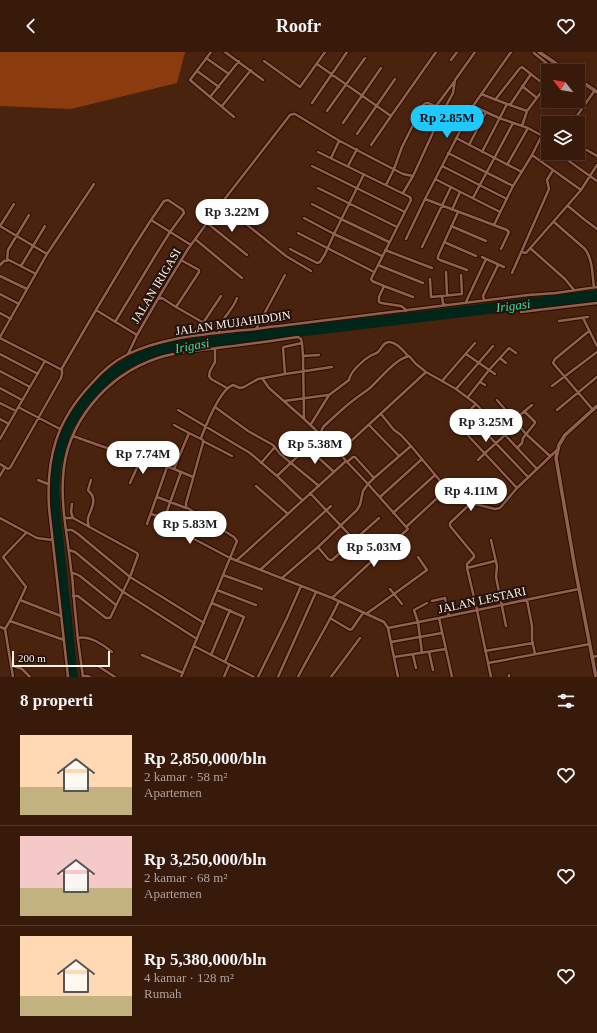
<!DOCTYPE html>
<html lang="id">
<meta charset="utf-8">
<style>
:root{--surface:#381a0b;--page:#3f2314;--text:#f1f3f6;--muted:#aba19d;--line:#52382c;--accent:#1ec9fd}
body{margin:0;font-family:Georgia,serif;background:var(--page);color:var(--text);height:100vh;display:flex;flex-direction:column;font-size:15px;white-space:nowrap}
*{box-sizing:border-box;margin:0}
p{font-size:13px;color:var(--muted)}
.icon{flex:none;width:22px;height:22px;fill:none;stroke:currentColor;stroke-width:2;stroke-linecap:round;stroke-linejoin:round}
.map{position:relative;height:625px;overflow:hidden}
.panel{display:flex;flex-direction:column;background:var(--surface);flex:1}
.panel>*{flex:none}
.needle{width:26px;rotate:301deg}
.fabs{position:absolute;left:541px;top:12px;display:grid;gap:8px}
.fabs a{display:grid;place-items:center;width:44px;height:44px;border-radius:0px;background:var(--surface);box-shadow:0 2px 10px #0003,0 0 0 1px var(--line);font-size:20px}
.scale{position:absolute;left:12px;bottom:10px;width:98px;box-sizing:border-box;padding-left:4px;border:2px solid #fcf1ec;border-top:0;font-size:11px;line-height:14px;white-space:nowrap;color:#fcf1ec;-webkit-text-stroke:3px #24120a;paint-order:stroke}
.price{position:absolute;translate:-50% -34px;padding:0 9px;border-radius:14px;background:#fff;color:#222;font-size:13px;line-height:26px;filter:drop-shadow(0 1px 2px #0008)}
.price::after{content:'';position:absolute;left:50%;top:24px;width:12px;height:9px;margin-left:-6px;background:inherit;clip-path:polygon(0 0,100% 0,50% 100%)}
.price.active{background:var(--accent);color:#111}
ul{padding:0;list-style:none}
li{display:flex;align-items:center;gap:12px;height:100px;padding:0 20px}
li+li{border-top:1px solid var(--line)}
li span{display:grid;place-items:center;flex:none;width:112px;height:80px;border-radius:0px;color:#555}
li>.icon{margin-inline-start:auto}
span .icon{width:48px;height:48px;fill:#fffc;stroke-width:1}
li b{font-size:17px}
h2{display:flex;justify-content:space-between;align-items:center;height:48px;padding:0 20px;font-size:17px}
header{display:flex;justify-content:space-between;align-items:center;height:52px;padding:0 20px;background:var(--surface);font-size:18px;font-weight:700}
.map>svg:first-child{display:block}
</style>
<header><svg class="icon" aria-label="back" viewBox="0 0 24 24"><path d="M15 5l-7 7 7 7"/></svg>Roofr<svg class="icon" aria-label="heart" viewBox="0 0 24 24"><path d="M12 20l-8-8c-3-5 5-10 8-4 3-6 11-1 8 4z"/></svg></header>
<div class="map">
<svg width="597" height="625" viewBox="0 0 597 625">
<rect width="100%" height="100%" fill="#4a230f"/>
<path fill="#8a3c0f" d="M0,0H185L177,31L71,57L0,54Z"/>
<path fill="#002619" d="M597,238V249L174,300L152,306L133,314L116,325L101,338L87,354L72,378L66,395L61,414L59,437L61,465L78,625H68L50,456C49,442 48,429 50,416C58,364 94,318 143,298C154,293 166,291 178,288Z"/>
<g fill="none" stroke-linecap="round" stroke-linejoin="round">
<g stroke="#2e0900" stroke-width="4.5">
<path id="street" d="M211,0L190,28L234,65
M225,0L263,28
M534,0V1L556,19
M206,6L229,22
M451,8L457,0
M264,9L300,35L325,0
M317,12L391,64L436,0
M197,19L219,35
M522,34L537,46
M481,42L507,52L527,59
M210,45L239,9
M495,48L520,16L522,15L546,34
M312,51L347,0
M510,53L531,22
M222,54L251,18
M436,54L454,30
M473,54L499,66L528,76L548,87
M327,59L365,6
M343,71L381,16
M572,71L595,38
M522,74L527,59L548,31
M357,82L395,27
M542,83L532,103L581,138
M456,86L522,120
M371,93L391,64
M469,93L486,60
M578,93L597,104
M318,100L410,145L411,148L371,227L372,229L384,234L379,245V250L381,251L401,254L404,256L406,259
M482,100L507,52
M448,101L513,134
M559,102L597,129
M331,106L339,89
M507,113L528,76
M312,114L405,160
M348,114L357,97
M442,114L507,147
M435,127L500,160
M386,133L394,117L402,95L423,53L426,51H428L444,58
M318,136L397,175
M403,141L413,124
M473,146L513,71
M425,147L507,178L509,180L501,197
M312,152L341,167L389,190
M220,153L290,63L293,62H295L338,88L372,106L403,122L413,124L442,61L453,41L455,28L475,0
M568,154L585,168L597,177
M452,158L460,140
M458,160L438,204V207L440,208L467,218
M304,166L334,182L382,204
M151,168L191,193
M554,170L585,197C593,208 592,222 594,235
M207,171L247,203
M494,173L513,134L532,103
M0,174L47,202
M0,174L14,152
M451,174L486,189
M298,181L374,220
M195,187L242,226
M406,187L425,147L473,54L511,0
M444,190L476,204
M422,195L451,135
M530,196L565,227L574,238
M290,197L317,211L320,210L325,202L334,182L364,122
M385,198L432,216
M521,200L526,201L581,138L597,113
M482,205L504,215
M7,209L8,198L29,163
M0,213L4,209L9,208L36,222
M378,213L423,231
M21,214L45,174
M446,220L447,243
M512,221L549,137L547,128L553,118
M0,224L27,237
M430,227L431,245L462,242L461,223
M384,234L413,245
M0,242L19,252
M442,244L443,252L446,253
M158,247L162,246L176,255L199,220V218L181,208
M484,248L483,244L498,213
M466,250L486,207
M176,255L211,275L214,281
M521,260L597,251
M0,261L11,267
M583,266L597,294
M559,269L588,265
M115,270L155,204L170,180L184,161L183,158L168,148L164,149L151,168L133,196L96,258L137,283
M203,271L221,244
M256,277L285,223
M589,279L555,307L553,311L593,358
M219,281C219,267 233,259 237,246
M0,285L47,202L94,132
M0,286L45,309
M215,297V310L210,319L209,324L211,327L227,336
M0,302L38,322
M128,302L137,283L163,238L188,197L220,153L241,168L286,204L311,219
M466,302L495,322
M303,304L302,291L284,295L283,296L285,322L332,315
M500,306L506,311
M0,319L30,335
M262,326L269,336L303,366
M442,329L475,291
M480,330L485,333
M552,334L597,300
M0,336L22,348
M456,337L493,294
M468,345L489,318L509,296L516,301
M497,348L526,382L550,404
M284,349L328,343
M0,351L16,359
M476,352L467,361L528,425
M18,355L60,377
M215,355L248,379L273,393L280,402L319,434
M178,358L250,401L277,424L302,448
M557,358L597,325
M467,361C462,366 457,369 461,376L517,436
M381,362L394,378L401,383L411,394L447,437L406,475
M0,367L9,372
M514,368L532,353
M311,372L329,343L349,328C350,320 363,308 370,304C373,302 376,302 378,300C382,296 384,289 390,290C397,291 404,299 408,304
M174,373L189,381
M369,373L399,404
M73,384L101,394L174,417
M201,386C206,373 220,337 233,333L240,336L244,335L258,327L285,322
M0,387L45,309L62,318
M203,389L232,404
M308,396L334,420
M517,396L522,391L523,386L535,371V370L524,359
M339,400L426,320
M478,408L485,401L505,383
M261,411L275,395
M0,412L5,415
M181,420L162,473L163,475L179,479L230,506L332,546L384,570L388,576L398,625
M0,424L5,415L8,417L10,416L61,326L62,322V316L96,258
M277,424L321,382L322,377L324,374C334,365 344,355 355,347C360,343 365,340 370,336C381,326 394,308 409,304L416,312L426,320L456,337L476,352L537,417
M374,426L411,394
M38,428L48,432
M130,431L141,407
M256,434L288,462
M310,441L361,495
M157,445L186,456
M380,445L422,407
M72,452L71,460L73,466
M393,461L435,423
M151,462L165,466
M0,466L37,486L52,488
M65,466H73L137,501L138,503L130,525L110,566H106L78,544H73
M147,472L167,415
M89,474C84,464 96,456 93,446C93,443 90,441 88,438L91,428
M67,478H72L78,482L130,525L204,571
M491,488L497,514L496,525L506,574
M318,495L328,507L330,508H332L379,466
M69,498L75,500L122,539L197,587
M236,509L346,409L339,400L304,367L303,304L319,303
M467,516L495,509
M260,518L331,454
M72,521L76,522L80,524L116,553
M223,523L262,537
M282,526L318,495L357,458L360,453L363,439L368,432L374,426L355,405H353L347,410
M217,538L256,553
M332,546L374,507L408,477L368,432L346,409
M20,548L61,564
M527,548L532,574V588L535,602
M432,549L445,546L449,564
M212,551L244,565L225,610
M402,552L394,542L427,518L418,505
M366,562L394,542L390,537
M330,566L350,578L352,577L363,561
M439,566L452,625
M10,569L64,588
M0,575L5,577L11,567L26,535L3,505L26,481
M388,576L439,566L554,542L579,537
M5,577L13,625
M78,586C89,583 104,593 112,600
M391,590L442,581
M194,594L254,625
M485,599L533,591
M429,600L433,618
M422,601L418,570L414,558L427,551
M142,603L183,621
M211,603L230,558
M413,603L416,616
M394,605L446,597
M592,605L597,604
M488,611L590,592
M11,613L22,617L30,625
M98,614L115,625
M509,623V625
M83,624H87L90,625
M68,625L49,456C46,406 56,369 91,332C102,319 114,309 128,302C161,286 199,283 234,279C241,278 249,278 256,277C264,276 271,274 279,274L528,243L556,241L597,235
M83,625C79,599 76,573 74,547C73,537 73,527 71,517C68,487 61,457 63,427C65,371 107,323 158,306C177,299 197,299 217,296C244,293 271,289 298,285L301,287L302,291
M181,625L237,489L234,485L186,455V451C192,431 197,411 203,391V388L189,381L174,417L193,425
M224,625L229,613
M258,625L286,568L301,534
M278,625L316,540
M298,625C311,599 327,575 339,549
M331,625L360,586
M491,625L477,558L467,516V512L474,505V503L450,474V471L471,451L495,457L500,456L517,436L557,398"/>
</g>
<g stroke="#2e0900" stroke-width="5.5">
<path id="secondary" d="M539,0L567,19
M578,27L597,40
M596,625L575,516L556,406L559,393L565,383L597,354"/>
</g>
<use href="#street" stroke="#8f624d" stroke-width="2.5"/>
<use href="#secondary" stroke="#8f624d" stroke-width="3.5"/>
</g>
<g text-anchor="middle" stroke-width="4" stroke-linejoin="round" paint-order="stroke">
<g font-size="12" fill="#fcf1ec" stroke="#24120a">
<text transform="translate(156 234) rotate(-59)" y="4">JALAN IRIGASI</text>
<text transform="translate(233 271) rotate(-8)" y="4">JALAN MUJAHIDDIN</text>
<text transform="translate(482 548) rotate(-12)" y="4">JALAN LESTARI</text>
</g>
<g font-size="13" font-style="italic" fill="#2de4aa" stroke="#24120a">
<text transform="translate(513 253) rotate(-7)" y="5">Irigasi</text>
<text transform="translate(192 293) rotate(-10)" y="5">Irigasi</text>
</g>
</g>
</svg>
<div class="fabs">
<a><svg class="needle" viewBox="-14 -14 28 28"><path d="M0-13l5 13h-10z" fill="#e53935"/><path d="M0 13l5-13h-10z" fill="#aba19d"/></svg></a>
<a><svg class="icon" aria-label="layers" viewBox="0 0 24 24"><path d="M12 4l9 5-9 5-9-5zM3 14l9 5 9-5"/></svg></a>
</div>
<div class="scale">200 m</div>
<b class="price active" style="left:447px;top:87px">Rp 2.85M</b>
<b class="price" style="left:232px;top:181px">Rp 3.22M</b>
<b class="price" style="left:486px;top:391px">Rp 3.25M</b>
<b class="price" style="left:315px;top:413px">Rp 5.38M</b>
<b class="price" style="left:143px;top:423px">Rp 7.74M</b>
<b class="price" style="left:471px;top:460px">Rp 4.11M</b>
<b class="price" style="left:190px;top:493px">Rp 5.83M</b>
<b class="price" style="left:374px;top:516px">Rp 5.03M</b>
</div>
<section class="panel">
<h2>8 properti<svg class="icon" aria-label="filters" viewBox="0 0 24 24"><path d="M4 7h16M4 17h16"/><circle cx="9" cy="7" r="2"/><circle cx="15" cy="17" r="2"/></svg></h2>
<ul>
<li><span style="background:linear-gradient(#ffd9b3 65%,#c2b280 0)"><svg class="icon" aria-label="home" viewBox="0 0 24 24"><path d="M3 11l9-7 9 7M6 9v11h12V9"/></svg></span><div><b>Rp 2,850,000/bln</b><p>2 kamar · 58 m²</p><p>Apartemen</p></div><svg class="icon" aria-label="heart" viewBox="0 0 24 24"><path d="M12 20l-8-8c-3-5 5-10 8-4 3-6 11-1 8 4z"/></svg></li>
<li><span style="background:linear-gradient(#f6c9c9 65%,#c2b280 0)"><svg class="icon" aria-label="home" viewBox="0 0 24 24"><path d="M3 11l9-7 9 7M6 9v11h12V9"/></svg></span><div><b>Rp 3,250,000/bln</b><p>2 kamar · 68 m²</p><p>Apartemen</p></div><svg class="icon" aria-label="heart" viewBox="0 0 24 24"><path d="M12 20l-8-8c-3-5 5-10 8-4 3-6 11-1 8 4z"/></svg></li>
<li><span style="background:linear-gradient(#ffd9b3 75%,#c2b280 0)"><svg class="icon" aria-label="home" viewBox="0 0 24 24"><path d="M3 11l9-7 9 7M6 9v11h12V9"/></svg></span><div><b>Rp 5,380,000/bln</b><p>4 kamar · 128 m²</p><p>Rumah</p></div><svg class="icon" aria-label="heart" viewBox="0 0 24 24"><path d="M12 20l-8-8c-3-5 5-10 8-4 3-6 11-1 8 4z"/></svg></li>
</ul>
</section>
